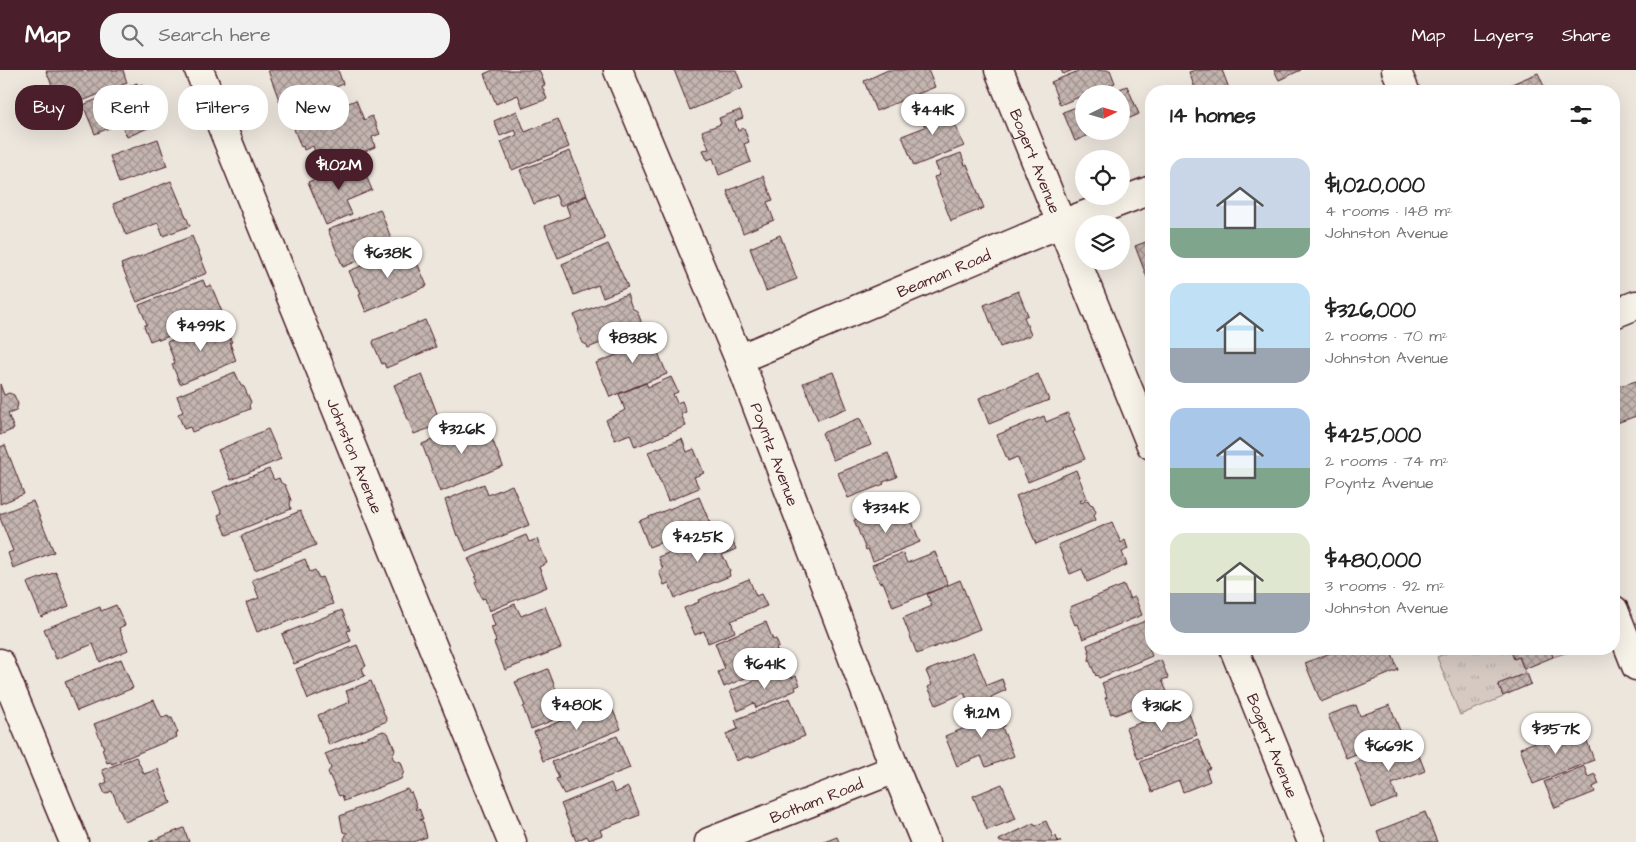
<!DOCTYPE html>
<meta charset="utf-8">
<style>
:root{--surface:#fff;--page:#f2f2f2;--text:#222;--muted:#767676;--accent:#4a1f2b}
body{margin:0;font-family:"Architects Daughter",sans-serif;background:var(--page);color:var(--text);height:100vh;display:flex;flex-direction:column;font-size:19px;white-space:nowrap}
*{box-sizing:border-box;margin:0}
p{font-size:16px;color:var(--muted)}
.icon{flex:none;width:28px;height:28px;fill:none;stroke:currentColor;stroke-width:2;stroke-linecap:round;stroke-linejoin:round}
.map{position:relative;flex:1;overflow:hidden}
.panel{position:absolute;left:1145px;top:15px;width:475px;height:570px;display:flex;flex-direction:column;background:var(--surface);border-radius:20px;box-shadow:0 5px 20px #0002}
.panel>*{flex:none}
.banner{position:absolute;left:15px;top:15px;width:475px;height:45px;display:flex;gap:10px}
.needle{width:32px;rotate:85deg}
.buttons{position:absolute;left:1075px;top:15px;display:grid;gap:10px}
.buttons a{display:grid;place-items:center;width:55px;height:55px;border-radius:50%;background:var(--surface);box-shadow:0 5px 20px #0002;font-size:25px}
.price{position:absolute;translate:-50% -42px;padding:0 11px;border-radius:18px;background:#fff;color:#222;font-size:16px;line-height:32px;filter:drop-shadow(0 1px 2px #0008)}
.price::after{content:'';position:absolute;left:50%;top:30px;width:15px;height:11px;margin-left:-8px;background:inherit;clip-path:polygon(0 0,100% 0,50% 100%)}
.price.current{background:var(--accent);color:#fff}
ul{padding:0;list-style:none}
li{display:flex;align-items:center;gap:15px;height:125px;padding:0 25px}
li span{display:grid;place-items:center;flex:none;width:140px;height:100px;border-radius:15px;color:#555}
li>.icon{margin-inline-start:auto}
span .icon{width:60px;height:60px;fill:#fffc;stroke-width:1}
li b{font-size:21px}
h2{display:flex;justify-content:space-between;align-items:center;height:60px;padding:0 25px;font-size:21px}
.chip{padding:0 18px;border-radius:20px;background:var(--surface);box-shadow:0 5px 20px #0002;font-size:18px;line-height:45px}
.chip.current{background:var(--accent);color:#fff}
header{display:flex;align-items:center;gap:30px;box-sizing:border-box;height:70px;padding:0 25px;background:var(--accent);color:#fff}
header strong{font-size:24px}
nav{display:flex;gap:28px;margin-inline-start:auto;font-size:18px}
.search{width:350px;height:45px;background:var(--page);display:flex;align-items:center;gap:12px;box-sizing:border-box;padding:0 18px;border-radius:20px;color:var(--muted);font-size:19px}
.map>svg:first-child{display:block}
</style>
<header>
<strong>Map</strong>
<div class="search"><svg class="icon" aria-label="search" viewBox="0 0 24 24"><circle cx="10" cy="10" r="6"/><path d="M15 15l6 6"/></svg>Search here</div>
<nav><a>Map</a><a>Layers</a><a>Share</a></nav>
</header>
<div class="map">
<svg width="1636" height="772" viewBox="0 0 1636 772">
<defs>
<pattern id="grass-tufts" width="24" height="20" patternUnits="userSpaceOnUse" patternTransform="scale(1.25)"><rect width="24" height="20" fill="#d5c9c2"/><path d="M3 7l-1-3M5 7V3M7 7l1-3M15 17l-1-3M17 17v-4M19 17l1-3" fill="none" stroke="#b8aca7"/></pattern>
<pattern id="building-cross-hatch" width="8" height="8" patternUnits="userSpaceOnUse" patternTransform="scale(1.25)"><rect width="8" height="8" fill="#c4b5b0"/><path d="M0 0l8 8M0 8l8-8" fill="none" stroke="#a1938f"/></pattern>
</defs>
<rect width="100%" height="100%" fill="#ece6dd"/>
<filter id="ink" filterUnits="userSpaceOnUse"><feTurbulence type="fractalNoise" baseFrequency=".02" numOctaves="2"/><feDisplacementMap in="SourceGraphic" scale="10" xChannelSelector="R" yChannelSelector="G"/><feConvolveMatrix kernelMatrix="1 2 1 2 8 2 1 2 1" color-interpolation-filters="sRGB"/></filter>
<g filter="url(#ink)">
<path fill="url(#grass-tufts)" stroke="#907476" d="M1456,579H1510L1514,589L1519,587L1525,603L1499,614L1503,627L1460,645L1437,587Z
M1550,579H1571L1572,581L1553,587Z"/>
<path fill="url(#building-cross-hatch)" stroke="#4a1f2b" d="M123,0L127,13L62,39L46,1Z
M268,0H338L343,14L327,21L330,28L285,46Z
M493,0H539L545,15L542,16L547,29L523,38L518,25L496,34L484,4Z
M674,0H736L743,18L690,40Z
M888,0H928L935,17L876,41L864,11Z
M1061,0H1073L1063,4Z
M1081,0H1110L1115,13L1088,24H1084V25L1060,35L1051,12Z
M1196,0H1222L1230,21H1196L1189,2Z
M1274,0H1301L1279,10Z
M1538,3L1546,21H1495Z
M137,13L138,16L142,14L152,37L149,39L155,55L127,67L121,53L95,64L83,35Z
M1127,16L1139,44L1121,52V24H1107Z
M356,30L364,50L372,46L380,64L372,67L375,77L320,99L318,96H315L312,87L314,84L313,81H315L313,76L304,80L303,76L301,77L294,59L296,58L294,55Z
M946,32L964,76L914,96L902,66L925,57L919,43Z
M1084,34V61H1098L1075,71L1063,42Z
M740,40L743,48L735,51L738,61L744,58L749,72L744,74L751,92L719,105L713,88L707,90L703,80L709,79L702,61L721,54L719,48Z
M517,41L525,62L558,49L569,77L512,100L501,72L517,65L515,60L500,66L494,51Z
M158,69L167,96L119,113L110,86Z
M570,81L587,125L560,136L556,125L534,134L520,100Z
M961,83L965,95L967,94L984,138L951,151L934,107L940,105L935,93Z
M360,91L372,120L346,131L352,144L326,155L308,112Z
M763,106L773,130L767,132L774,150L743,163L727,121Z
M171,111L190,156L163,166L158,153L126,165L113,134Z
M587,126L605,169L558,188L545,156L570,146L566,135Z
M380,139L394,176L343,197L328,160Z
M780,165L797,209L766,221L750,178Z
M192,166L207,203L137,232L121,194Z
M1151,170V218L1135,176Z
M608,174L628,217L603,227L598,215L574,225L562,194Z
M410,176L427,216L366,242L359,225L361,224L358,216L356,217L349,201Z
M203,210L206,217L211,215L222,242L217,244L218,246L159,270L158,268L150,271L144,256L147,254L139,235Z
M1018,221L1028,245L1024,247L1031,265L1000,277L984,235Z
M627,224L632,238L637,241L641,251L640,257L588,278L587,275L583,273L578,262L579,258L574,245Z
M221,250L232,272L230,273L236,291L180,314L172,294L175,293L167,272Z
M425,250L436,277L386,298L384,293L382,294L373,273L374,270Z
M652,258L659,277L656,278L667,304L610,327L596,293L626,281L621,271Z
M235,302L241,315L244,317L251,332L249,335L250,339L192,362L190,357L184,359L178,344L183,342L177,326Z
M833,302L847,338L818,350L803,313Z
M422,304L441,354L414,364L394,315Z
M1038,304L1049,330L989,354L979,328Z
M671,307L678,322L673,324L677,333L682,331L686,342L681,344L686,356L635,377L630,364L615,370L606,350L625,340L619,324L646,313L648,317Z
M1636,311V346L1614,354V318Z
M0,314L4,325L9,323L14,325L18,334L16,341L8,344L14,359L0,365Z
M1068,343L1075,361L1073,362L1085,389L1028,412L1017,387L1008,391L997,365L1044,346L1046,352Z
M860,348L871,375L833,390L822,363Z
M484,349L503,396L440,422L422,374Z
M268,359L281,389L231,410L218,380Z
M682,369L687,382L694,379L704,403L694,407L699,418L668,431L648,382Z
M5,375L24,424L0,434V377Z
M888,383L897,407L883,412L884,414L848,428L838,403Z
M269,399L274,410L279,408L281,413L285,415L291,430L290,434L291,439L227,465L218,445L222,443L213,422Z
M1076,400L1087,428L1080,431L1081,433L1088,430L1090,434L1093,435L1096,442L1094,445L1096,450L1036,474L1016,426Z
M484,414L488,425L512,415L529,455L466,481L459,465L457,466L445,430Z
M699,427L710,453L687,462L684,454L674,458L678,466L649,477L639,451Z
M33,431L54,482L13,498L8,483L13,481L0,448V444Z
M879,440L884,453L909,444L920,472L873,491L868,479L866,480L854,450Z
M300,441L316,475L255,500L241,466Z
M1112,452L1121,473L1125,470L1128,479L1122,482L1127,495L1087,512L1082,499L1070,504L1058,475Z
M725,454L736,479L722,485L724,489H725L730,501L729,502L730,506L675,528L669,513L664,515L659,501L663,499L658,487L701,470L699,465Z
M526,465L529,472L537,469L547,493L539,497L547,517L489,541L485,528L482,529L475,512L477,511L475,507L477,506L468,489Z
M935,482L948,515L893,537L883,512L880,513L872,495L903,483L907,493Z
M305,489L310,502L315,500L319,508L322,507L333,534L271,558L270,557L257,562L246,533L259,528L252,510Z
M56,502L69,536L41,547L27,513Z
M749,509L756,526L761,524L767,536L731,551L735,562L708,573L704,561L695,565L684,538L699,532L698,530Z
M960,510L980,559L917,584L903,548L932,536L927,524Z
M1124,515L1130,529L1135,527L1142,545L1083,569L1077,554L1075,555L1069,540L1071,539L1070,537Z
M515,534L521,546L545,536L561,578L505,600L494,573L496,571L491,557L495,556L491,544Z
M116,535L125,555L119,558L128,580L100,592L93,574L56,589L44,559L100,537L101,541Z
M342,540L350,560L347,561L351,571L294,594L282,564Z
M1145,551L1151,567V570L1147,572L1152,586L1099,608L1097,605L1096,606L1089,590L1090,585L1087,575Z
M766,552L773,570L776,569L779,577L776,578L777,581L746,594L750,606L724,617L718,602L725,599L715,573Z
M357,575L366,596L362,598L365,606L308,629L296,599Z
M1340,579H1390L1398,600L1321,632L1305,593Z
M1510,579H1550L1553,587L1524,599L1519,587L1514,589Z
M973,582L987,615L1002,609L1006,620L991,627L992,631L971,639L964,623L936,635L928,617L932,615L926,601Z
M121,589L133,618L77,641L65,612Z
M1161,590L1168,608L1162,610L1168,624L1115,645L1114,643L1111,644L1105,628L1107,627L1102,613Z
M786,597L791,608L796,606L800,615L795,617L796,620L756,638L754,633L738,641L730,621Z
M548,599L566,645L531,659L523,637L525,636L515,612Z
M1527,603L1531,614L1503,626L1498,614Z
M371,611L387,651L329,675L318,645L350,632L346,621Z
M790,628L805,666L750,688L749,686L736,691L726,664L738,659L735,650Z
M154,630L162,648L168,646L169,648H172L178,663L176,664L177,667L112,694L110,692L107,693L102,679L104,678L94,654Z
M609,631L621,659L543,691L538,678L540,677L534,662Z
M995,632L1005,656L1002,657L1014,686L986,697L981,686L957,696L945,666L977,653L972,641Z
M1186,635L1197,665L1138,689L1126,658L1148,650L1147,648L1153,646V647Z
M1356,635L1360,646L1390,635L1402,666L1346,688L1328,645Z
M1573,657L1580,674L1587,671L1594,690L1533,714L1520,678Z
M383,661L388,663L395,680L392,686L394,690L401,692L404,701L401,709L344,731L342,725L339,726L328,702L331,698L325,684Z
M617,666L630,698L564,724L556,709L559,708L552,692Z
M1198,669L1210,698L1206,700L1210,711L1183,722L1179,711L1152,722L1140,692Z
M1413,670L1425,701L1392,714L1397,728L1372,738L1355,693Z
M136,687L144,704L158,699L171,733L125,752L112,721L105,724L101,715L107,712L102,700Z
M1584,696L1588,707L1595,704L1599,714L1593,717L1595,722L1555,738L1544,712Z
M611,713L615,723L628,717L640,745L600,760L602,765L589,770L587,766L576,771L561,734Z
M1002,714L1016,749L987,760L973,726Z
M407,719L410,723L411,722L417,737L415,738L416,740L419,738L423,749L420,750L423,752L427,767L413,772H345L344,769L347,763L343,762L340,746Z
M1425,742L1437,772H1381L1377,761Z
M1046,751L1053,767L1056,766L1058,772L1060,770L1061,772H1000L999,770L1034,753L1035,756Z
M184,758L189,772H149L171,763Z
M837,767L839,772H824Z"/>
<g fill="none" stroke-linecap="round" stroke-linejoin="round">
<g stroke="#4a1f2b" stroke-width="31">
<g id="minor">
<path id="s1" d="M199,0L512,772"/>
<path id="s2" d="M618,0L739,289L895,699L925,772"/>
<path id="s3" d="M999,0L1151,375"/>
<path d="M1614,244L1636,235"/>
<path id="s4" d="M739,289L1040,162L1151,120"/>
<path id="s5" d="M1234,579L1312,772"/>
<path d="M0,593L74,772"/>
<path id="s6" d="M709,772L895,699"/>
</g>
</g>
<g stroke="#4a1f2b" stroke-width="31">
<path id="major" d="M1396,0L1405,21
M1614,540L1636,596"/>
</g>
<use href="#minor" stroke="#f7f3e8" stroke-width="28"/>
<use href="#major" stroke="#f7f3e8" stroke-width="28"/>
</g>
</g>
<g text-anchor="middle" stroke-width="4.5" stroke-linejoin="round" paint-order="stroke">
<g font-size="16" fill="#4a1f2b" stroke="#f7f3e8">
<text dy="6" stroke="none"><textPath href="#s3" startOffset="98">Bogert Avenue</textPath></text>
<text dy="6" stroke="none"><textPath href="#s4" startOffset="222">Beaman Road</textPath></text>
<text dy="6" stroke="none"><textPath href="#s2" startOffset="415">Poyntz Avenue</textPath></text>
<text dy="6" stroke="none"><textPath href="#s1" startOffset="416">Johnston Avenue</textPath></text>
<text dy="6" stroke="none"><textPath href="#s5" startOffset="104">Bogert Avenue</textPath></text>
<text dy="6" stroke="none"><textPath href="#s6" startOffset="115">Botham Road</textPath></text>
</g>
</g>
</svg>
<div class="buttons">
<a><svg class="needle" viewBox="-14 -14 28 28"><path d="M0-13l5 13h-10z" fill="#e53935"/><path d="M0 13l5-13h-10z" fill="#767676"/></svg></a>
<a><svg class="icon" aria-label="locate" viewBox="0 0 24 24"><circle cx="12" cy="12" r="6"/><path d="M12 2v4M12 18v4M2 12h4M18 12h4"/></svg></a>
<a><svg class="icon" aria-label="layers" viewBox="0 0 24 24"><path d="M12 4l9 5-9 5-9-5zM3 14l9 5 9-5"/></svg></a>
</div>
<b class="price" style="left:933px;top:66px">$441K</b>
<b class="price current" style="left:339px;top:121px">$1.02M</b>
<b class="price" style="left:388px;top:209px">$638K</b>
<b class="price" style="left:201px;top:282px">$499K</b>
<b class="price" style="left:633px;top:294px">$838K</b>
<b class="price" style="left:462px;top:385px">$326K</b>
<b class="price" style="left:886px;top:464px">$334K</b>
<b class="price" style="left:698px;top:493px">$425K</b>
<b class="price" style="left:765px;top:620px">$641K</b>
<b class="price" style="left:577px;top:661px">$480K</b>
<b class="price" style="left:1162px;top:662px">$316K</b>
<b class="price" style="left:982px;top:669px">$1.2M</b>
<b class="price" style="left:1556px;top:685px">$357K</b>
<b class="price" style="left:1389px;top:702px">$669K</b>
<div class="banner">
<a class="chip current">Buy</a>
<a class="chip">Rent</a>
<a class="chip">Filters</a>
<a class="chip">New</a>
</div>
<section class="panel">
<h2>14 homes<svg class="icon" aria-label="filters" viewBox="0 0 24 24"><path d="M4 7h16M4 17h16"/><circle cx="9" cy="7" r="2"/><circle cx="15" cy="17" r="2"/></svg></h2>
<ul>
<li><span style="background:linear-gradient(#c9d6e8 70%,#7fa58c 0)"><svg class="icon" aria-label="home" viewBox="0 0 24 24"><path d="M3 11l9-7 9 7M6 9v11h12V9"/></svg></span><div><b>$1,020,000</b><p>4 rooms · 148 m²</p><p>Johnston Avenue</p></div></li>
<li><span style="background:linear-gradient(#bfe0f5 65%,#9aa5b1 0)"><svg class="icon" aria-label="home" viewBox="0 0 24 24"><path d="M3 11l9-7 9 7M6 9v11h12V9"/></svg></span><div><b>$326,000</b><p>2 rooms · 70 m²</p><p>Johnston Avenue</p></div></li>
<li><span style="background:linear-gradient(#a9c7e8 60%,#7fa58c 0)"><svg class="icon" aria-label="home" viewBox="0 0 24 24"><path d="M3 11l9-7 9 7M6 9v11h12V9"/></svg></span><div><b>$425,000</b><p>2 rooms · 74 m²</p><p>Poyntz Avenue</p></div></li>
<li><span style="background:linear-gradient(#dfe7d0 60%,#9aa5b1 0)"><svg class="icon" aria-label="home" viewBox="0 0 24 24"><path d="M3 11l9-7 9 7M6 9v11h12V9"/></svg></span><div><b>$480,000</b><p>3 rooms · 92 m²</p><p>Johnston Avenue</p></div></li>
</ul>
</section>
</div>
